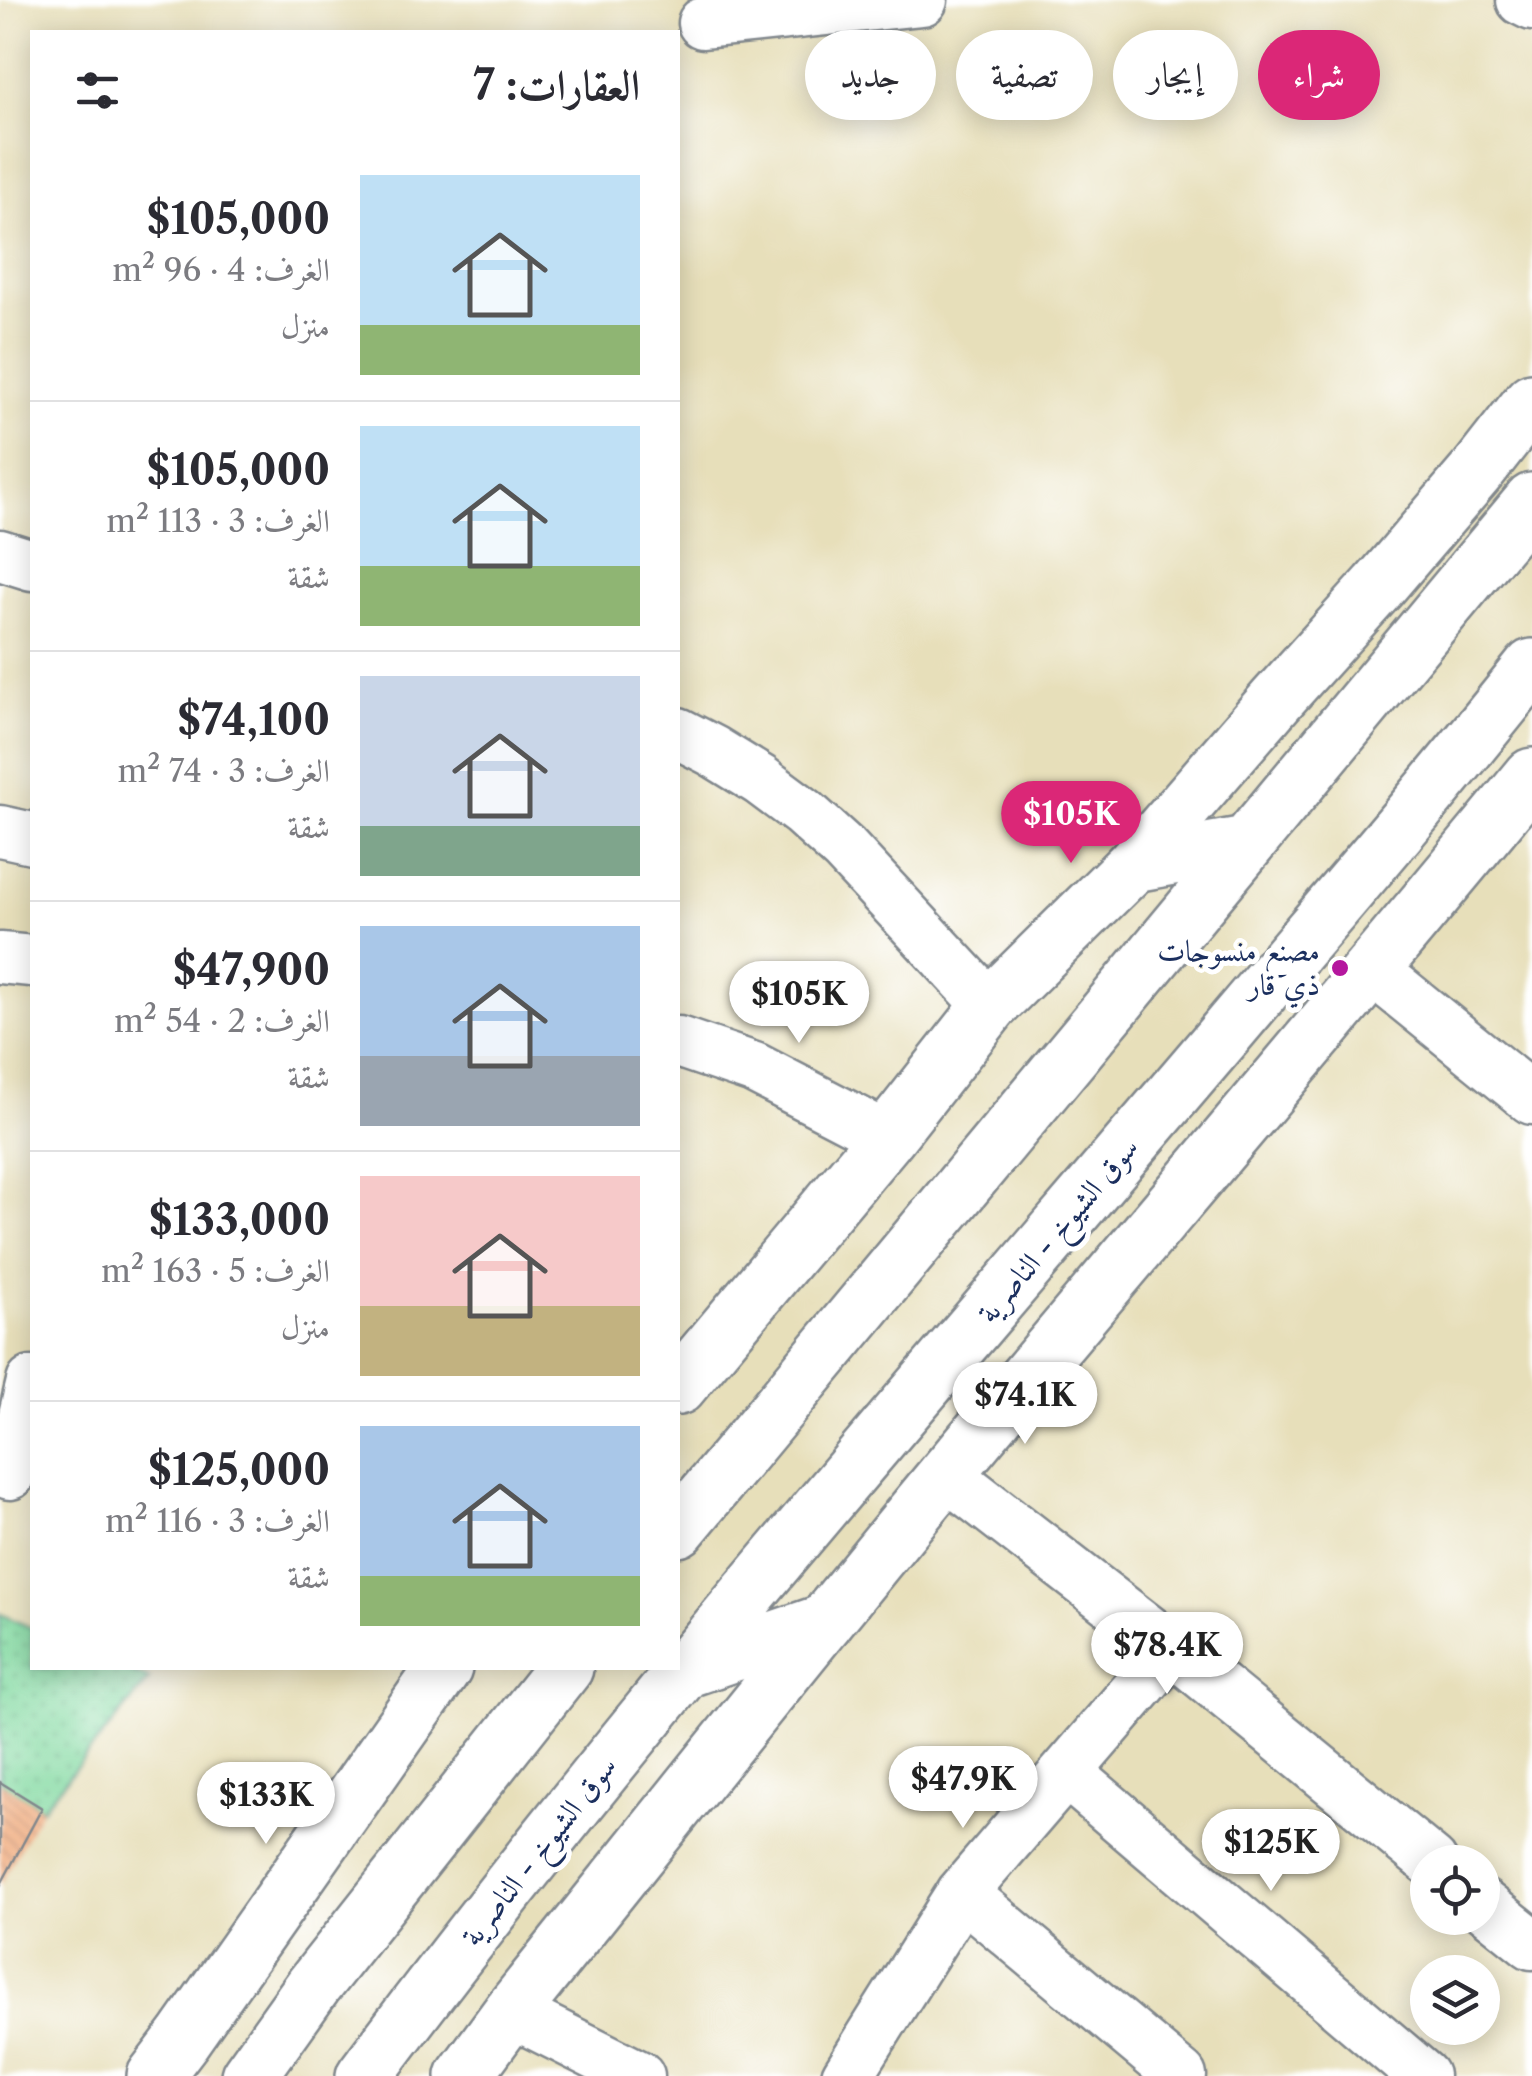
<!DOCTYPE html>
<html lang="ar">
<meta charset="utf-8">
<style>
:root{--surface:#fff;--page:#f7f7f7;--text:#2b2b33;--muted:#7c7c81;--line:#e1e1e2;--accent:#db2777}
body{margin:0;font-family:"Libre Caslon Text",Amiri,serif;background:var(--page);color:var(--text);direction:rtl;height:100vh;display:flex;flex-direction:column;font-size:38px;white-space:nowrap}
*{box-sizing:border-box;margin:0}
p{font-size:32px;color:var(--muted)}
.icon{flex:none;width:55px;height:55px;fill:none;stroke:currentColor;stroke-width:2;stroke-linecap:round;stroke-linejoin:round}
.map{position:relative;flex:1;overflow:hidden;direction:ltr}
.drawer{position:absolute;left:30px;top:30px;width:650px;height:1640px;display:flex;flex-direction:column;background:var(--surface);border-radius:0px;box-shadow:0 5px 25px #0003;direction:rtl}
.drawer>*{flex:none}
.banner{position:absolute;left:710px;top:30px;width:670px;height:90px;direction:rtl;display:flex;gap:20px}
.fabs{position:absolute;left:1410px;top:1845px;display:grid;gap:20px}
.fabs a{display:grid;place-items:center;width:90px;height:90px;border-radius:50%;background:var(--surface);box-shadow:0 5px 25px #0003;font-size:50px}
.price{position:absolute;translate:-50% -85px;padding:0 22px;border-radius:35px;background:#fff;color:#222;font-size:32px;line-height:65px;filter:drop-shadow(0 2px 5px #0008)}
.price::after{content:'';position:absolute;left:50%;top:60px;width:30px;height:22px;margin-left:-15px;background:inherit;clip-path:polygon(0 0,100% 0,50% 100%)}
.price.current{background:var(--accent);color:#fff}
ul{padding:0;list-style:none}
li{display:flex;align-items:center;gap:30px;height:250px;padding:0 40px}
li+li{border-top:2px solid var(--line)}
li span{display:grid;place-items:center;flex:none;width:280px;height:200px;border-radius:0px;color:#555}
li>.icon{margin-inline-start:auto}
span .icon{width:120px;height:120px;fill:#fffc;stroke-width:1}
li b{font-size:42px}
h2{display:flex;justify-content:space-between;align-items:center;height:120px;padding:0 40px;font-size:42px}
.chip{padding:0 35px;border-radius:45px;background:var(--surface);box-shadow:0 5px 25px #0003;font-size:35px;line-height:90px}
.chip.current{background:var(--accent);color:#fff}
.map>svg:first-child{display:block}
</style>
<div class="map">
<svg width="1532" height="2076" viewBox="0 0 1532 2076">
<defs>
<pattern id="park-dots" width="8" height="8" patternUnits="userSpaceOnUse" patternTransform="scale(2.5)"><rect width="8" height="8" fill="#7fd89e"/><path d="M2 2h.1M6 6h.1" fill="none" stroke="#6dba8a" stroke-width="1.8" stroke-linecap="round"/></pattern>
<pattern id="building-back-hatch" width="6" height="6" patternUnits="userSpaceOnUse" patternTransform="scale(2.5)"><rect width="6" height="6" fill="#f0ab7d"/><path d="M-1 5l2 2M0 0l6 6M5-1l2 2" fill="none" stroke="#cd936e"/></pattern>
</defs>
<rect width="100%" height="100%" fill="#fff"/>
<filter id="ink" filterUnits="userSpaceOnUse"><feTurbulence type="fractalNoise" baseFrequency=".01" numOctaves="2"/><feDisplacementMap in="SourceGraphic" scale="20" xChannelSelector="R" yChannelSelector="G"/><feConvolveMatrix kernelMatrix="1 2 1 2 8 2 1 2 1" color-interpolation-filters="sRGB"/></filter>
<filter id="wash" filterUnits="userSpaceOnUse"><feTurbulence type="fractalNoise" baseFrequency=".0048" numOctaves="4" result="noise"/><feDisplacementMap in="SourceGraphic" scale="40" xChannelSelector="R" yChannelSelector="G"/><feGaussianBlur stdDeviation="2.25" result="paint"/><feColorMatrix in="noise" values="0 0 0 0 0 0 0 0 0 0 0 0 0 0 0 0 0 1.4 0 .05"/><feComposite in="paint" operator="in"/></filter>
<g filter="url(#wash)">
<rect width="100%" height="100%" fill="#e7dfba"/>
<path fill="url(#park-dots)" stroke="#4d847e" stroke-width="2.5" d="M0,1614L32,1628V1668H124L150,1679L42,1808L0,1782Z"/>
<g id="blocks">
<path fill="url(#building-back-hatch)" d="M0,1782L42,1808L0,1886Z"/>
</g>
</g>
<g filter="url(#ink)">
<use href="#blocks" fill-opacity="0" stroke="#81878c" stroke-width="2.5"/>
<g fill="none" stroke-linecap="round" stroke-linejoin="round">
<g stroke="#81878c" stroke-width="55">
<path id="minor" d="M1522,0L1532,5
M703,23L922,0
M0,555L32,565
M678,733L713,751L760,780L803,812L844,849L990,1006
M0,831L32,838
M0,958L32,961
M1373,970L1532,1099
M678,1042L754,1068L887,1137
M10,1474L32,1382
M946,1474L1172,1649L1432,1862
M1067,1773L1423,2076
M962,1893L1181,2076
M1482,1904L1532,1944
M511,2012L639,2076
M847,2076L962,1893L1172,1649"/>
</g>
<g stroke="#81878c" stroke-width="60">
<path id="major" d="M678,1387L887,1137L990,1006L1134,864L1276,700L1378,587L1478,470L1532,401
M155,2076L184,2038L444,1668
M464,2076L511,2012C656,1832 799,1651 947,1473C1141,1241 1339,1011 1532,776"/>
</g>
<g stroke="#81878c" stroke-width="60">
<path id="highway" d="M1134,864L1246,844
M678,1529L1532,501
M685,1670L825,1622
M249,2076L314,1985L565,1668
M364,2076C634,1715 933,1377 1225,1034C1328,912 1433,792 1532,667"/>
</g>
<use href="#minor" stroke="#fff" stroke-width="50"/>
<use href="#major" stroke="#fff" stroke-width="55"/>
<use href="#highway" stroke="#fff" stroke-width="55"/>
</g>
</g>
<circle fill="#b5179e" stroke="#fff" stroke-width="4" cx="1340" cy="968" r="10"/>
<g text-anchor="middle" stroke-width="10" stroke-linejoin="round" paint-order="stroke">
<g font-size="30" fill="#1b2f5e" stroke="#fff" text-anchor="end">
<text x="1320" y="961">مصنع منسوجات<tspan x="1320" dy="34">ذي قار</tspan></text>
</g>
<g font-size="30" fill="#1b2f5e" stroke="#fff">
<text transform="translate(1058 1230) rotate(-50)" y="10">سوق الشيوخ - الناصرية</text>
<text transform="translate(539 1851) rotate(-52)" y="10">سوق الشيوخ - الناصرية</text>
</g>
</g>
</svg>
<div class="fabs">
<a><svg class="icon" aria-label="locate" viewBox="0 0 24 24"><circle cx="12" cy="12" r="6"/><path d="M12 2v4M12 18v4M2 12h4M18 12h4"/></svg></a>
<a><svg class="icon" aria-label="layers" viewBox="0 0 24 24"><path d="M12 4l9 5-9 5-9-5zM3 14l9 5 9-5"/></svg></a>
</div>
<b class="price current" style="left:1071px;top:866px">$105K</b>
<b class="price" style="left:799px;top:1046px">$105K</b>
<b class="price" style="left:1025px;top:1447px">$74.1K</b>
<b class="price" style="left:1167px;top:1697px">$78.4K</b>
<b class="price" style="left:963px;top:1831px">$47.9K</b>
<b class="price" style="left:266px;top:1847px">$133K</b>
<b class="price" style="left:1271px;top:1894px">$125K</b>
<div class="banner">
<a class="chip current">شراء</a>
<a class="chip">إيجار</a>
<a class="chip">تصفية</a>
<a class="chip">جديد</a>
</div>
<section class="drawer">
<h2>العقارات: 7<svg class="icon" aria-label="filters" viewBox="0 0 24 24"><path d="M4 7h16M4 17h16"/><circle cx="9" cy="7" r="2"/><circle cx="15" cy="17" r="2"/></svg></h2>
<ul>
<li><span style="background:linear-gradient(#bfe0f5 75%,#8fb573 0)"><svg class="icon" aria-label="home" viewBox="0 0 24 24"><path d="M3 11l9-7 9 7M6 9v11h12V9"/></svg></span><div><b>$105,000</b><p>الغرف: 4 · 96 m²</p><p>منزل</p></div></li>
<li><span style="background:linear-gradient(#bfe0f5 70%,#8fb573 0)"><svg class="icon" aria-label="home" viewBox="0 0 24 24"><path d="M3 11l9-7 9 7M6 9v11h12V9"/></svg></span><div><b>$105,000</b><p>الغرف: 3 · 113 m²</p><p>شقة</p></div></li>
<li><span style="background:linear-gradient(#c9d6e8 75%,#7fa58c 0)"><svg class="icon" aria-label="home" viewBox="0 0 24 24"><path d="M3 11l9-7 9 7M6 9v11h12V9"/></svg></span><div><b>$74,100</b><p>الغرف: 3 · 74 m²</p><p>شقة</p></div></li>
<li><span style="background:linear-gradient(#a9c7e8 65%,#9aa5b1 0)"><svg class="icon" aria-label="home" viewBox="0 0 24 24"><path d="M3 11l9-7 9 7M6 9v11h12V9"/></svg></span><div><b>$47,900</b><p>الغرف: 2 · 54 m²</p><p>شقة</p></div></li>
<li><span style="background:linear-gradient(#f6c9c9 65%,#c2b280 0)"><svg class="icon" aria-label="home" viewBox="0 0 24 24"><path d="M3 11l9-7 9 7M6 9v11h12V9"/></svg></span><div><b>$133,000</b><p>الغرف: 5 · 163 m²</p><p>منزل</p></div></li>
<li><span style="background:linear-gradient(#a9c7e8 75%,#8fb573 0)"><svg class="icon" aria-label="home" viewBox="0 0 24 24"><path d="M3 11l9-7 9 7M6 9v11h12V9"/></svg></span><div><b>$125,000</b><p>الغرف: 3 · 116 m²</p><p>شقة</p></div></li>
</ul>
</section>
</div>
